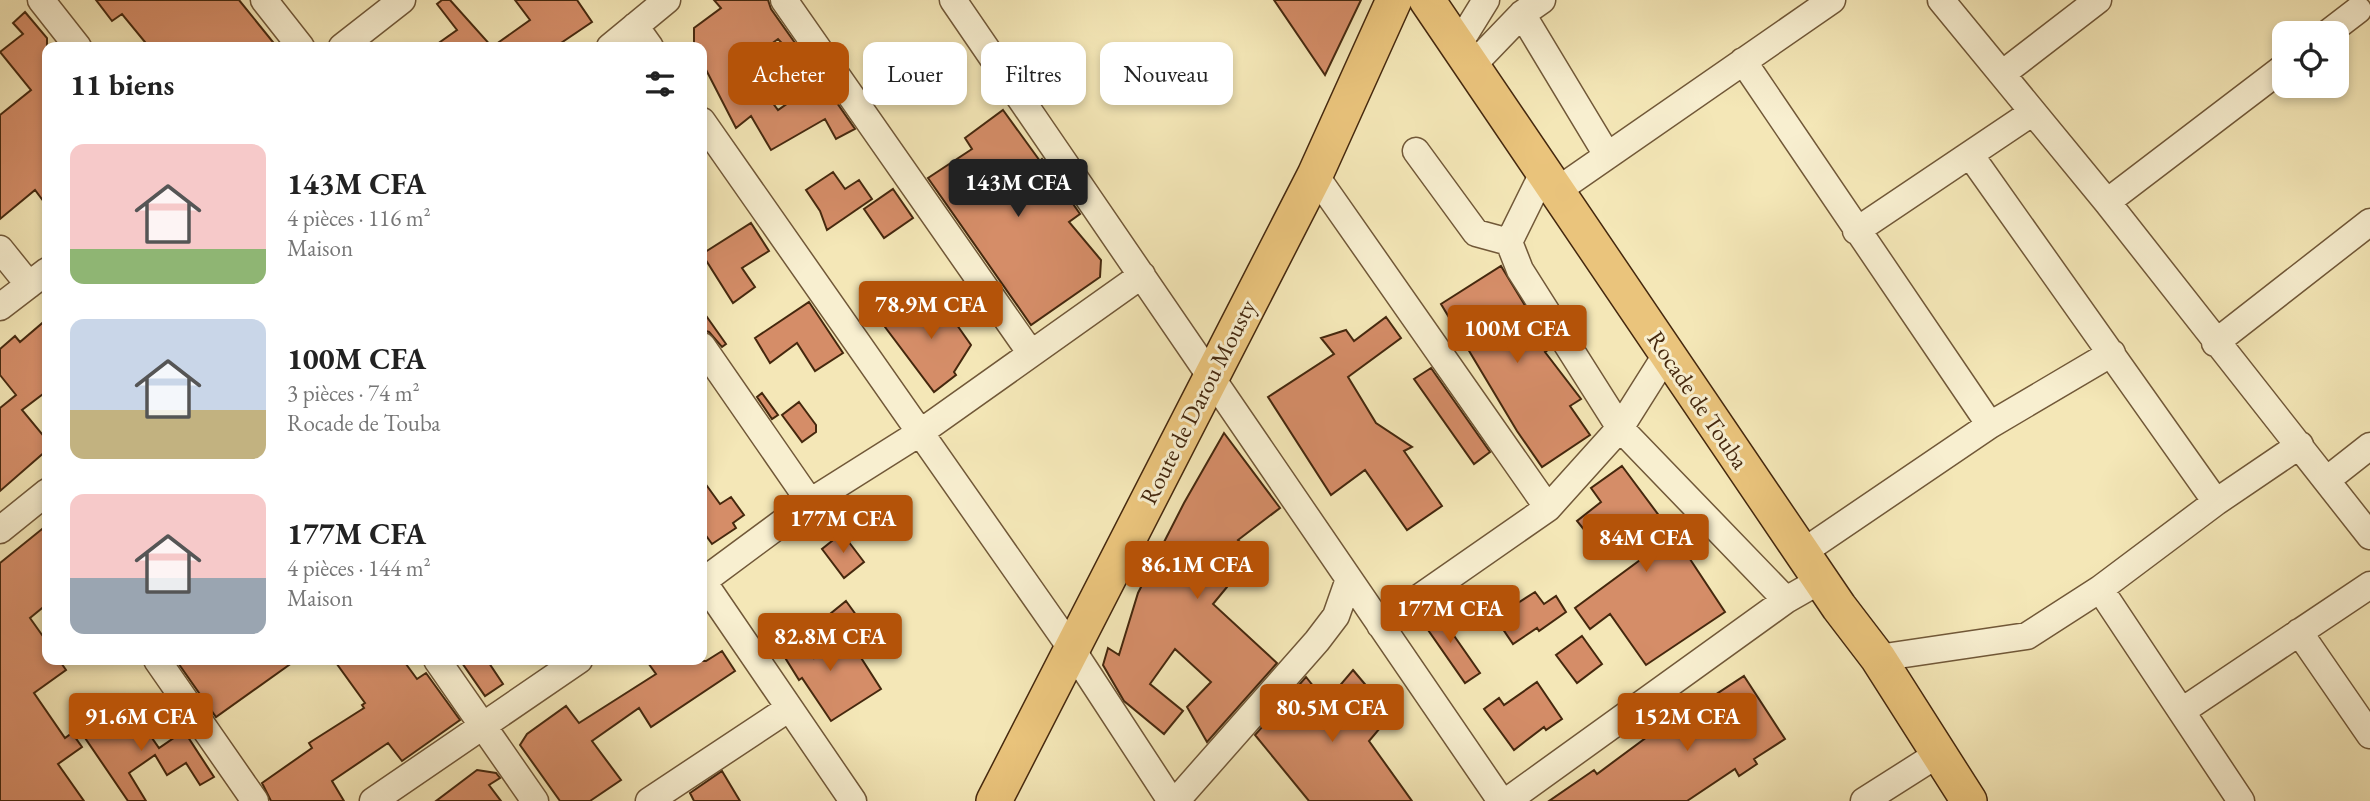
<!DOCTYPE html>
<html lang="fr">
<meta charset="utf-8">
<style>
:root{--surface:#fff;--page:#f6f6f6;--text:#222;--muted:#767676;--accent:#b45309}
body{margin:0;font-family:"EB Garamond",serif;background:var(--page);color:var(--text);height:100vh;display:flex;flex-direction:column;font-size:26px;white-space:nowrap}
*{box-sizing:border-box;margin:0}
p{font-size:23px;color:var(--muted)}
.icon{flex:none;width:38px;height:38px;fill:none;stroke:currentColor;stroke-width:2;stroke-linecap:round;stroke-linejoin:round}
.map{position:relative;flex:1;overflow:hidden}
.sheet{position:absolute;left:42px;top:42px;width:665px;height:623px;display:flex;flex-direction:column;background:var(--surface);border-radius:14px;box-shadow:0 4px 10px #0003}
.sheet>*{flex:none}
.guide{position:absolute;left:728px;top:42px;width:665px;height:63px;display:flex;gap:14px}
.buttons{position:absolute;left:2272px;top:21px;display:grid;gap:14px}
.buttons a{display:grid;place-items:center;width:77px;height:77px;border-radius:14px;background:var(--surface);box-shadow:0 4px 10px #0003;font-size:35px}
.price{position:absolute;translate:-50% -60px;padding:0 16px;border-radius:7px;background:var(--accent);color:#fff;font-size:23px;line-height:46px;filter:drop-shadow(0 2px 4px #0008)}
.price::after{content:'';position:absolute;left:50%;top:42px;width:21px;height:16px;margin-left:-10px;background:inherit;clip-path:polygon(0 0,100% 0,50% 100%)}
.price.current{background:#222;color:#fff}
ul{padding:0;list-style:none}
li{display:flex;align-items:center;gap:21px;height:175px;padding:0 28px}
li span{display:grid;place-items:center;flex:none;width:196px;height:140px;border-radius:14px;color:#555}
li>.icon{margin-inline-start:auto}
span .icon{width:84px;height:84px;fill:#fffc;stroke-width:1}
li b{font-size:30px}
h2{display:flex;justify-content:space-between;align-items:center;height:84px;padding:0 28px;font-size:30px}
.chip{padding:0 24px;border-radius:14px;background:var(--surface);box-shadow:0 4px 10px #0003;font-size:24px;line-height:63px}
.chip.current{background:var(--accent);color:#fff}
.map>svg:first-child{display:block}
</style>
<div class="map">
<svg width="2370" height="801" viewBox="0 0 2370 801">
<rect width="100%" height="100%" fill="#f4e7b7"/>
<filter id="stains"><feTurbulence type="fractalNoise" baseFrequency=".00286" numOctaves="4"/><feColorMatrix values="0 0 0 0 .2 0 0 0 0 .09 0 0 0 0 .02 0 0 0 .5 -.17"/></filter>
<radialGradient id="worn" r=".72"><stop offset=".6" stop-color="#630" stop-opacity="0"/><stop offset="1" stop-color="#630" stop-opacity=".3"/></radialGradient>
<path fill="#d58d68" stroke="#45280e" stroke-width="2" d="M96,0H239L277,47H149L122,14L112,21Z
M442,0H450L492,47L530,20L515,0H577L592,22L555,47H433L457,30L437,4Z
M714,0H768L771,9L812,67L800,62L778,39L744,64L778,110L821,80L855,129L836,139L825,119L771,150L751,116L736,128L702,62V47H694V28L721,8Z
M1274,0H1361L1325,75Z
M25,12L47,38V206L35,190L0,219V115L31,90L0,52L23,34L13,23Z
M1003,110L1040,161L1042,159L1080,214L1069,222L1101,260L1100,277L1031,325L928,178L972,149L965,138Z
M833,172L845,189L859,180L872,199L827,230L820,211L806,190Z
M893,189L913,218L884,238L864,209Z
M751,223L769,251L742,268L755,287L733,303L702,254Z
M1501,266L1551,348L1545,352L1581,399L1570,406L1590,435L1542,467L1517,431L1441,304Z
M938,298L971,345L954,372L956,375L934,392L885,327L922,299L927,306Z
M809,302L843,353L815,371L797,343L770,363L755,338Z
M702,310L726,344L722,347L709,332L702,330Z
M1386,317L1401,338L1348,377L1376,423L1412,447L1404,451L1442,506L1407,530L1365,470L1331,495L1268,397L1334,354L1321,338L1346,330L1354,341Z
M47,319V391L22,410L47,440V450L0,491V408L16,395L0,375V349L15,336L20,342Z
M1431,368L1490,452L1474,464L1414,379Z
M762,393L778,415L772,419L757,397Z
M799,402L816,425V432L802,442L782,415Z
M1224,433L1280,508L1238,540L1250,551L1223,578L1227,587L1213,604L1277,663L1207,742L1187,707L1211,682L1175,649L1150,684L1183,711L1164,734L1124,701L1103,665L1108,648L1119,655L1138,593L1184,503Z
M1622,466L1678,541L1725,612L1646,665L1610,614L1590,629L1575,608L1640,560L1619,530L1598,547L1577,521L1601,502L1591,488Z
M702,479L720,504L731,497L744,515L733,523L736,528L712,544L702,530Z
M47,525V604L30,618L47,642V660H59L66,670L34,693L65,738L72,733L82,747L58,764L84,801H0V563Z
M842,533L864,562L844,578L822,549Z
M1535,592L1544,604L1556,596L1566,612L1539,631L1537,628L1513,644L1492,613L1506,603L1510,608Z
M846,601L867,630L851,642L830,614Z
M1434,607L1480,673L1465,683L1419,617Z
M795,627L814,658L847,636L881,689L831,721L802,678L799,680L774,640Z
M1582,636L1602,664L1577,683L1556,655Z
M722,651L735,671L651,727L639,708L592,741L621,780L590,801H560L520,745L527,734L566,706L579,723L656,674L646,660L706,661Z
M176,660H296L216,717Z
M334,660H403L417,679L426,673L460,720L402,761L388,743L332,781L344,801H271L262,783L312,748L309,743L364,708L362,705L365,703Z
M460,660H487L503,684L485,696Z
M1353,670L1391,715L1369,741L1412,801H1309L1255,735L1306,677L1326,702Z
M1744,676L1785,739L1754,759L1757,764L1739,776L1735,769L1687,801H1549L1594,770L1597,774L1670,720L1672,723Z
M1537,682L1562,719L1546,730L1544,727L1514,750L1484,709L1499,698L1504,705Z
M136,715L159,748L184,731L214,777L200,785L186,763L167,775L155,755L129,773L146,801H128L81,732L104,718L111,729Z
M477,770L496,773L500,778L489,785L501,801H436Z
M722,771L740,801H694L690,793Z"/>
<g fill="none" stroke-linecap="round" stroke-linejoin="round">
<g stroke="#715838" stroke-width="29">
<path id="minor" d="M41,0L78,47
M264,0L301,47
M784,0L1030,352
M953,0L1501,801
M1941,0L2107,202L2370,536
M1522,14L1607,155
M635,26L650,47
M2328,33L2358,10
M342,47L402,0
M610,47L667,0
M1457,47L1486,0
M1743,61L1990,425
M1471,67L1522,14L1542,0
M2002,74L2098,0
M702,121L1071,648L1171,801
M1416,151L1476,233L1509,242
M1971,156L2216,502
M1544,171L1509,242L1520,270L1620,428L1786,600
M1315,175L1548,508
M1558,190L1832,0
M2107,202L2284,67
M1856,231L2033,112
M0,249L29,285
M0,307L47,271
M2215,343L2370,222
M702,346L810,502
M2328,479L2370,446
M0,530L47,492
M1803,552L1990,425L2112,353
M702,580L853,801
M702,582L810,502L921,432L1142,275
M2100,589L2241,801
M1380,625L1548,508L1620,428L1666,355
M2299,632L2370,735
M1878,658L2027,636L2100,589L2216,502L2300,445
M157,660L255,801
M437,660L535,801
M2182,711L2370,585
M373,801L579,660
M649,801L788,709
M1176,801L1317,641L1336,616L1349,579
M1507,801L1786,600L1821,580
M1864,801L1938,754"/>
</g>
<g stroke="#45280e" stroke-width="38">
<path id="major" d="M1427,0L1839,607L1878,658L1969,801
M994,801L1315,175L1394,0"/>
</g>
<use href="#minor" stroke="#f8efd0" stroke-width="26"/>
<use href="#major" stroke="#eac47c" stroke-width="35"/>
</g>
<g text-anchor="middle" stroke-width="6" stroke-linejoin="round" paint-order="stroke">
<g font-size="24" fill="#45280e" stroke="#f8efd0">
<text transform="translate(1698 400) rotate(56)" y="8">Rocade de Touba</text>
<text transform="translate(1198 402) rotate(-63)" y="8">Route de Darou Mousty</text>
</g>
</g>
<rect width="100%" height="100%" filter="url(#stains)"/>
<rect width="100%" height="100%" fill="url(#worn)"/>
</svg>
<div class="buttons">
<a><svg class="icon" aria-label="locate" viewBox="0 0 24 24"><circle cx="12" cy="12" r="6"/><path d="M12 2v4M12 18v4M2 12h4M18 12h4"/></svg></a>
</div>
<b class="price current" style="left:1018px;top:219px">143M CFA</b>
<b class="price" style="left:931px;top:341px">78.9M CFA</b>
<b class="price" style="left:1517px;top:365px">100M CFA</b>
<b class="price" style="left:843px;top:555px">177M CFA</b>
<b class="price" style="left:1646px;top:574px">84M CFA</b>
<b class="price" style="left:1197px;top:601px">86.1M CFA</b>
<b class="price" style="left:1450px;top:645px">177M CFA</b>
<b class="price" style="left:830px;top:673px">82.8M CFA</b>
<b class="price" style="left:1332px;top:744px">80.5M CFA</b>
<b class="price" style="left:141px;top:753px">91.6M CFA</b>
<b class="price" style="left:1687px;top:753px">152M CFA</b>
<div class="guide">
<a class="chip current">Acheter</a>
<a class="chip">Louer</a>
<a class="chip">Filtres</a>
<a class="chip">Nouveau</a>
</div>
<section class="sheet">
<h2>11 biens<svg class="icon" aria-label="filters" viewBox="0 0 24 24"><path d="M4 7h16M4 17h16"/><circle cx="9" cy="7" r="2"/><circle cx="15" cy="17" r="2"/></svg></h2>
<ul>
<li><span style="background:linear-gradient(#f6c9c9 75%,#8fb573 0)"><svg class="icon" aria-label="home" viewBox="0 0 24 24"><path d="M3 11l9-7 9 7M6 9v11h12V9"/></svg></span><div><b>143M CFA</b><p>4 pièces · 116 m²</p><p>Maison</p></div></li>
<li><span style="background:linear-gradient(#c9d6e8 65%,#c2b280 0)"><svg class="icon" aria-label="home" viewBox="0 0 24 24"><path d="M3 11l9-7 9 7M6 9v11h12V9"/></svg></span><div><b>100M CFA</b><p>3 pièces · 74 m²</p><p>Rocade de Touba</p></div></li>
<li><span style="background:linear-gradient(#f6c9c9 60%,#9aa5b1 0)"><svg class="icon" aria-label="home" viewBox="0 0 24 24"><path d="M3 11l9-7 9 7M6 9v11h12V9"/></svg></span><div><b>177M CFA</b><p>4 pièces · 144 m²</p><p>Maison</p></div></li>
</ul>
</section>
</div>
